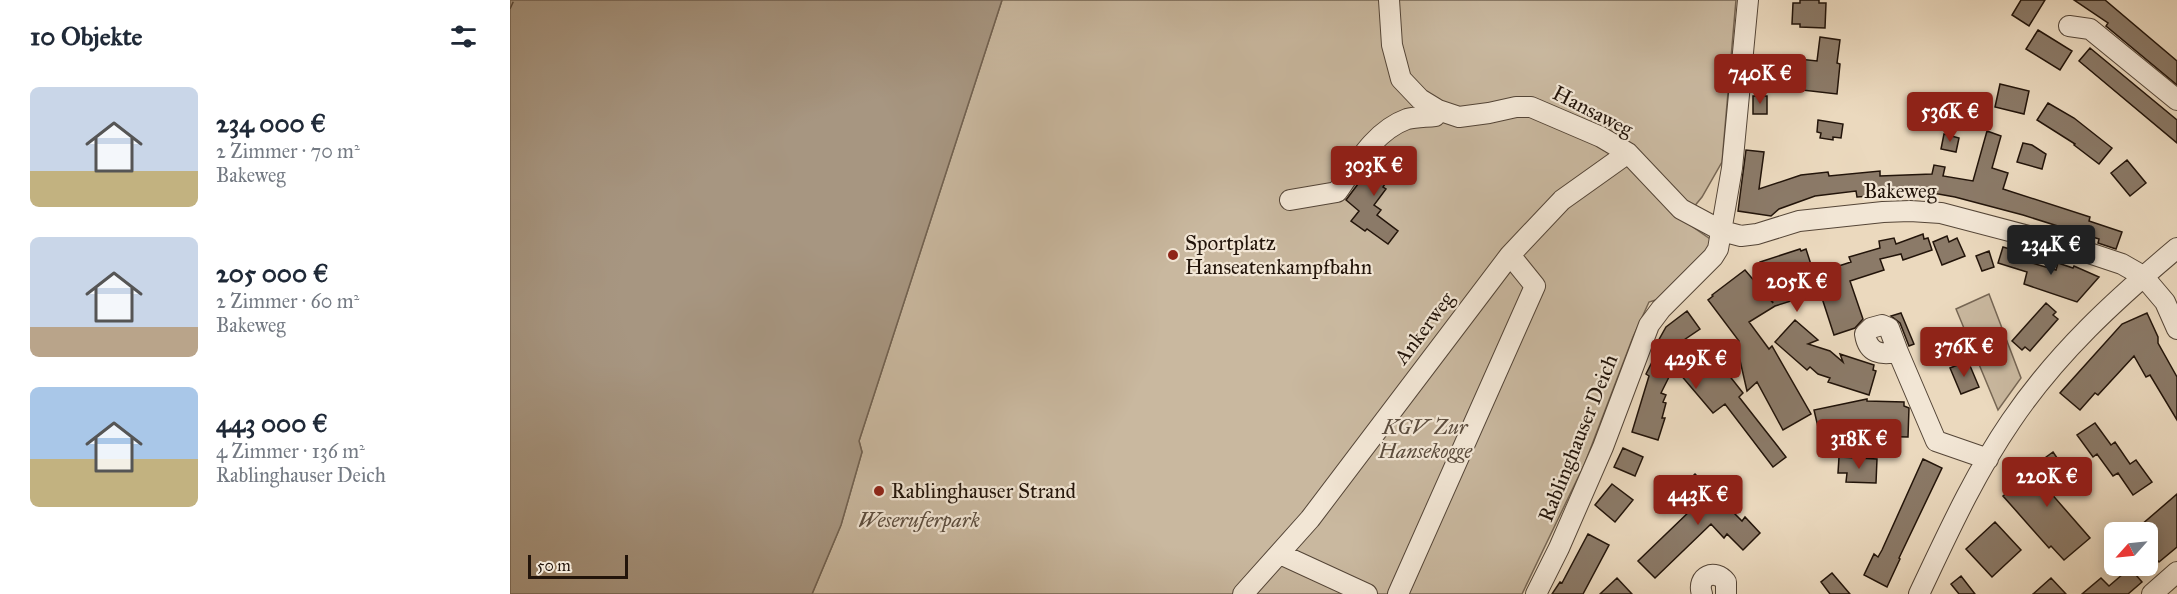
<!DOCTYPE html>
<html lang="de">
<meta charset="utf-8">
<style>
:root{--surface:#fff;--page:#f6f6f7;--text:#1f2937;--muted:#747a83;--accent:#8f2418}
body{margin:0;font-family:"IM FELL Great Primer",serif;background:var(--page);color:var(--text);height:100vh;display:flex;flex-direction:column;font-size:22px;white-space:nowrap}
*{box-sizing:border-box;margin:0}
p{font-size:20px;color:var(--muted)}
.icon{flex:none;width:33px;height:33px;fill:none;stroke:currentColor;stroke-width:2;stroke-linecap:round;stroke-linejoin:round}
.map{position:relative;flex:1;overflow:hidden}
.sheet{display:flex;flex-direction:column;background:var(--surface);width:510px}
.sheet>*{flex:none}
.needle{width:39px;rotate:243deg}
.fabs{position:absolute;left:1594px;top:522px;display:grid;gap:12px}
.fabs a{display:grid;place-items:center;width:54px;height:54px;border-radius:9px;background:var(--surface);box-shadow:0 3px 15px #0003;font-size:30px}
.scale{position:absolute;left:18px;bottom:15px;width:100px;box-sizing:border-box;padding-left:6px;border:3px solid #22140a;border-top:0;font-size:16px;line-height:21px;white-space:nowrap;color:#22140a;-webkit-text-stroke:4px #f2e6d5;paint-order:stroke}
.price{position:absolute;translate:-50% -51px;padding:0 14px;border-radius:6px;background:var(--accent);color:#fff;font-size:20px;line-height:39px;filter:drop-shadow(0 2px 3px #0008)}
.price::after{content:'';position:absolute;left:50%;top:36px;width:18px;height:14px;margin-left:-9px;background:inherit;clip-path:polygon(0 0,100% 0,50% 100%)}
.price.selected{background:#222;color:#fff}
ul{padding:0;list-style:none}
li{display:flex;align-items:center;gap:18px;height:150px;padding:0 30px}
li span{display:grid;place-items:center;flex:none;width:168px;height:120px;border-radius:9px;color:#555}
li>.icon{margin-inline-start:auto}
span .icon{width:72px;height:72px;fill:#fffc;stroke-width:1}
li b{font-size:26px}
h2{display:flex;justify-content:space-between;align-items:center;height:72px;padding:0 30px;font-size:26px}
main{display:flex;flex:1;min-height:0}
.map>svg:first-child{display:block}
</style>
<main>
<section class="sheet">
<h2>10 Objekte<svg class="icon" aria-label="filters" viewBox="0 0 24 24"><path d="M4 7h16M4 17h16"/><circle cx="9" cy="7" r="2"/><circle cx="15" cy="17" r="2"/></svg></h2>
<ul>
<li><span style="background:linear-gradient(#c9d6e8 70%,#c2b280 0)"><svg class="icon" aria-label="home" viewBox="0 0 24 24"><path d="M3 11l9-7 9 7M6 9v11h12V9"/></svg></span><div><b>234 000 €</b><p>2 Zimmer · 70 m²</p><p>Bakeweg</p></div></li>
<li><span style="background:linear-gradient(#c9d6e8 75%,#b9a48a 0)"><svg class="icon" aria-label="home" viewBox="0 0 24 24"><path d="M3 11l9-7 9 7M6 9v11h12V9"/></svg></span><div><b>205 000 €</b><p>2 Zimmer · 60 m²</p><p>Bakeweg</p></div></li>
<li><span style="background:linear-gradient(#a9c7e8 60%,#c2b280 0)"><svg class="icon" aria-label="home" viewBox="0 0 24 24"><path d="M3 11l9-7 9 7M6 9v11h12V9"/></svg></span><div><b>443 000 €</b><p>4 Zimmer · 136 m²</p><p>Rablinghauser Deich</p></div></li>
</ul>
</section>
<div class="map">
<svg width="1667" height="594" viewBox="0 0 1667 594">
<rect width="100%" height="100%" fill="#ebd9be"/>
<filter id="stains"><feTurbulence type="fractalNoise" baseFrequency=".00333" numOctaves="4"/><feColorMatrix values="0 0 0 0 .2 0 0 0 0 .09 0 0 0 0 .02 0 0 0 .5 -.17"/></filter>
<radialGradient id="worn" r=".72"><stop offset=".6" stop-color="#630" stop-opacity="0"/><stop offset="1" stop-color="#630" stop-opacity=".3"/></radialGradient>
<path fill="#c9b89f" stroke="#766654" stroke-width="1.5" d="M492,0H1226L1212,162L1192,197L1173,220L1203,241L1200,250L1152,298L1139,302L1123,337L1075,463L1012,594H302L331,525L352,452L349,441Z
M1479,294L1511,378L1488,410L1446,309Z"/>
<path fill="#a79681" stroke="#726251" stroke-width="1.5" d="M0,0H492L349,441L352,452L331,525L302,594H0Z"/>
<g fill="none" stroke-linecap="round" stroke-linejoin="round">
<path stroke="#57483a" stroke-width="1.5" stroke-dasharray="8 6" stroke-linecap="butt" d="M0,9L4,0"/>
</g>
<path fill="#8b7a68" stroke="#22140a" stroke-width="1.5" d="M1290,0H1309V3H1316L1315,28L1290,27V24H1282L1283,3H1290Z
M1511,0H1535L1519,26L1502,15Z
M1564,0H1595L1667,61V85L1596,26L1598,23Z
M1528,30L1562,51L1550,70L1516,49Z
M1310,37L1330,40L1327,63L1330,64L1327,94L1257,86L1261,56L1307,61Z
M1580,48L1667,120V143L1569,61Z
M1490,84L1519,91L1514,114L1485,107Z
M1243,96H1257V114H1243Z
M1538,103L1564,118L1602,148L1589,164L1564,145L1565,144L1527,120Z
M1308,120L1333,124L1331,138L1323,137V140L1310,138L1311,133L1307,132Z
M1477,131L1491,136L1482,168L1498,173L1493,189L1580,217L1579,221L1612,232L1606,249L1588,243L1589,239L1513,215L1445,197L1417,192L1347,197L1346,191L1305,196L1269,209L1261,216L1228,211L1236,150L1254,152L1249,189L1291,175L1318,172L1319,176L1370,171V176L1422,174L1424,165L1435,167L1433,176L1463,181Z
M1434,134L1449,138L1446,152L1431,149Z
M1513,143L1522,145L1536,154L1532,169L1507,162Z
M875,148L890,160L873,187L876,189L864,205L871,210L867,215L888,231L878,244L857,229L855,231L841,221L849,211L836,200Z
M1617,160L1636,183L1620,196L1601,173Z
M1413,234L1414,239L1418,238L1422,250L1393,260L1391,254L1370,259L1374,270L1340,281L1353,319L1345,328L1324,335L1310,292L1265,306L1239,322L1259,349L1262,346L1301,414L1273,430L1247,382L1237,391L1229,356L1223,345L1229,341L1198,300L1203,296L1202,295L1235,270L1263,303L1250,262L1290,249L1291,251L1296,249L1304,274L1341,262L1339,257L1370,248L1369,241L1384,238L1386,244Z
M1437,236L1439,242L1447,238L1455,256L1432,265L1423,242Z
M1493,247L1517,254L1515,261L1546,270L1548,263L1563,268L1564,266L1589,277L1567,302L1514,284L1517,272L1488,263Z
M1479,251L1484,267L1472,271L1466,256Z
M1536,303L1546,312L1543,315L1548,319L1520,351L1515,347L1512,350L1502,341Z
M1177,311L1190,329L1174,340L1176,343L1166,350L1186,376L1207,360L1233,393L1229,397L1276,457L1263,467L1215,404L1203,413L1164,367L1151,393L1156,395L1153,402L1156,403L1152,418H1155L1148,440L1122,432L1139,376L1136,374L1146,354L1142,352L1156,327Z
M1391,313L1404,344L1399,346L1390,323L1381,316Z
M1637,313L1648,337V343L1667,377V420L1640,375L1636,377L1624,356L1588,395L1585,393L1570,410L1550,393L1612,324Z
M1285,320L1308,340L1298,344L1320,351L1333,362L1330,354L1364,365L1363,370L1366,371L1359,395L1318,382L1320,378L1308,374L1300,367L1297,370L1265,342Z
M1458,361L1469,387L1451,394L1440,368Z
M1357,399V401L1394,402V406L1399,408L1398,437L1352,436L1312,444L1304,410Z
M1585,423L1601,445L1605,442L1620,464L1626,460L1642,482L1623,495L1608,473L1603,476L1587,454L1583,457L1567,435Z
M1113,448L1133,457L1125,476L1104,467Z
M1543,452L1560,477L1539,491L1580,538L1554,560L1541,546L1539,548L1493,496L1529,465L1528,463Z
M1329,457L1367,459L1366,483L1336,482L1337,473H1328Z
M1413,459L1432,468L1389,558L1390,559L1377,587L1354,575L1364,554L1368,557L1372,550Z
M1185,474L1232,521L1235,517L1250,533L1233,550L1217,534L1214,538L1201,524L1145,578L1128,561L1183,508L1167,491Z
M1102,484L1123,500L1105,522L1085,505Z
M1667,494V547L1649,562L1638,550V532H1623Z
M1485,522L1511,550L1482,577L1456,549Z
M1078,534L1099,545L1073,594H1042L1050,582L1052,583Z
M1620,568L1632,582L1618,594H1572L1591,578L1599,586Z
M1322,573L1340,594H1320L1311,582Z
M1451,576L1465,594H1449L1441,584Z
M1107,578L1122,594H1090Z
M1541,578L1556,594H1523Z"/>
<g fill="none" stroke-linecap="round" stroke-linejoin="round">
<g stroke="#544537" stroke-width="22">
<path id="minor" d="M879,0L882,45L891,79L910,99L928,110L949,117L979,113L1006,107H1021L1091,137L1118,153L1171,209L1212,231L1231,236L1247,234L1289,221L1373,212L1400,211L1431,213L1564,248L1612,264L1633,276L1655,302L1667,329
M1559,26L1580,29L1667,100
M780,200L827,192C846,165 864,131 897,119C905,117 916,117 925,116L928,110
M1372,325L1379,328L1388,352C1371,355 1358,354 1355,334L1361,328Z
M1388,352L1426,441L1478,459
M770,554L857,594
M733,594L800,519L1000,255L1052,200L1118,153
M888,594L1025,286L1000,255
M1026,594L1049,548L1093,447L1139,325L1151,309L1203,257L1208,249L1222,168L1238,0
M1192,594C1186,576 1205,568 1216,582V594
M1409,594C1437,535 1464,475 1501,421C1547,353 1605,300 1667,248
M1642,594L1667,572"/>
</g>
<use href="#minor" stroke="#f2e6d5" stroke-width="20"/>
</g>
<g fill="#8f2418" stroke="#f2e6d5" stroke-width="2">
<circle cx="663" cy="255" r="6"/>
<circle cx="369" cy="491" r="6"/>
</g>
<g text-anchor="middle" stroke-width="4.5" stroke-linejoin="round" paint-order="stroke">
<g font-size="21" fill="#22140a" stroke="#f2e6d5">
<text transform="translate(1083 111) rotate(27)" y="7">Hansaweg</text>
<text x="1390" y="198">Bakeweg</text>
<text transform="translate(914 328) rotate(-53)" y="7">Ankerweg</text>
<text transform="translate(1068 438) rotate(-68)" y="7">Rablinghauser Deich</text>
</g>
<g font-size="21" fill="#22140a" stroke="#f2e6d5" text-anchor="start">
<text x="675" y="250">Sportplatz<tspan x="675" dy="24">Hanseatenkampfbahn</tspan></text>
<text x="381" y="498">Rablinghauser Strand</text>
</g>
<g font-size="21" font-style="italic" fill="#5c4d3e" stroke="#f2e6d5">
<text x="915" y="434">KGV Zur<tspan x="915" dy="24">Hansekogge</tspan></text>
<text x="409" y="527">Weseruferpark</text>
</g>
</g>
<rect width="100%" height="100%" filter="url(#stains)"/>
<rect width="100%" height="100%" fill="url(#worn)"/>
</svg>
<div class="fabs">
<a><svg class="needle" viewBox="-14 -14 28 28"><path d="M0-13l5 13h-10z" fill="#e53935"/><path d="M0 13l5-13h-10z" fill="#747a83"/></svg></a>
</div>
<div class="scale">50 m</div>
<b class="price" style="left:1250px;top:105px">740K €</b>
<b class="price" style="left:1440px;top:143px">536K €</b>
<b class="price" style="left:864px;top:197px">303K €</b>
<b class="price selected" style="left:1541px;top:276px">234K €</b>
<b class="price" style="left:1287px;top:313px">205K €</b>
<b class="price" style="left:1454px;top:378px">376K €</b>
<b class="price" style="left:1186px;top:390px">429K €</b>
<b class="price" style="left:1349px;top:470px">318K €</b>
<b class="price" style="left:1537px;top:508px">220K €</b>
<b class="price" style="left:1188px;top:526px">443K €</b>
</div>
</main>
